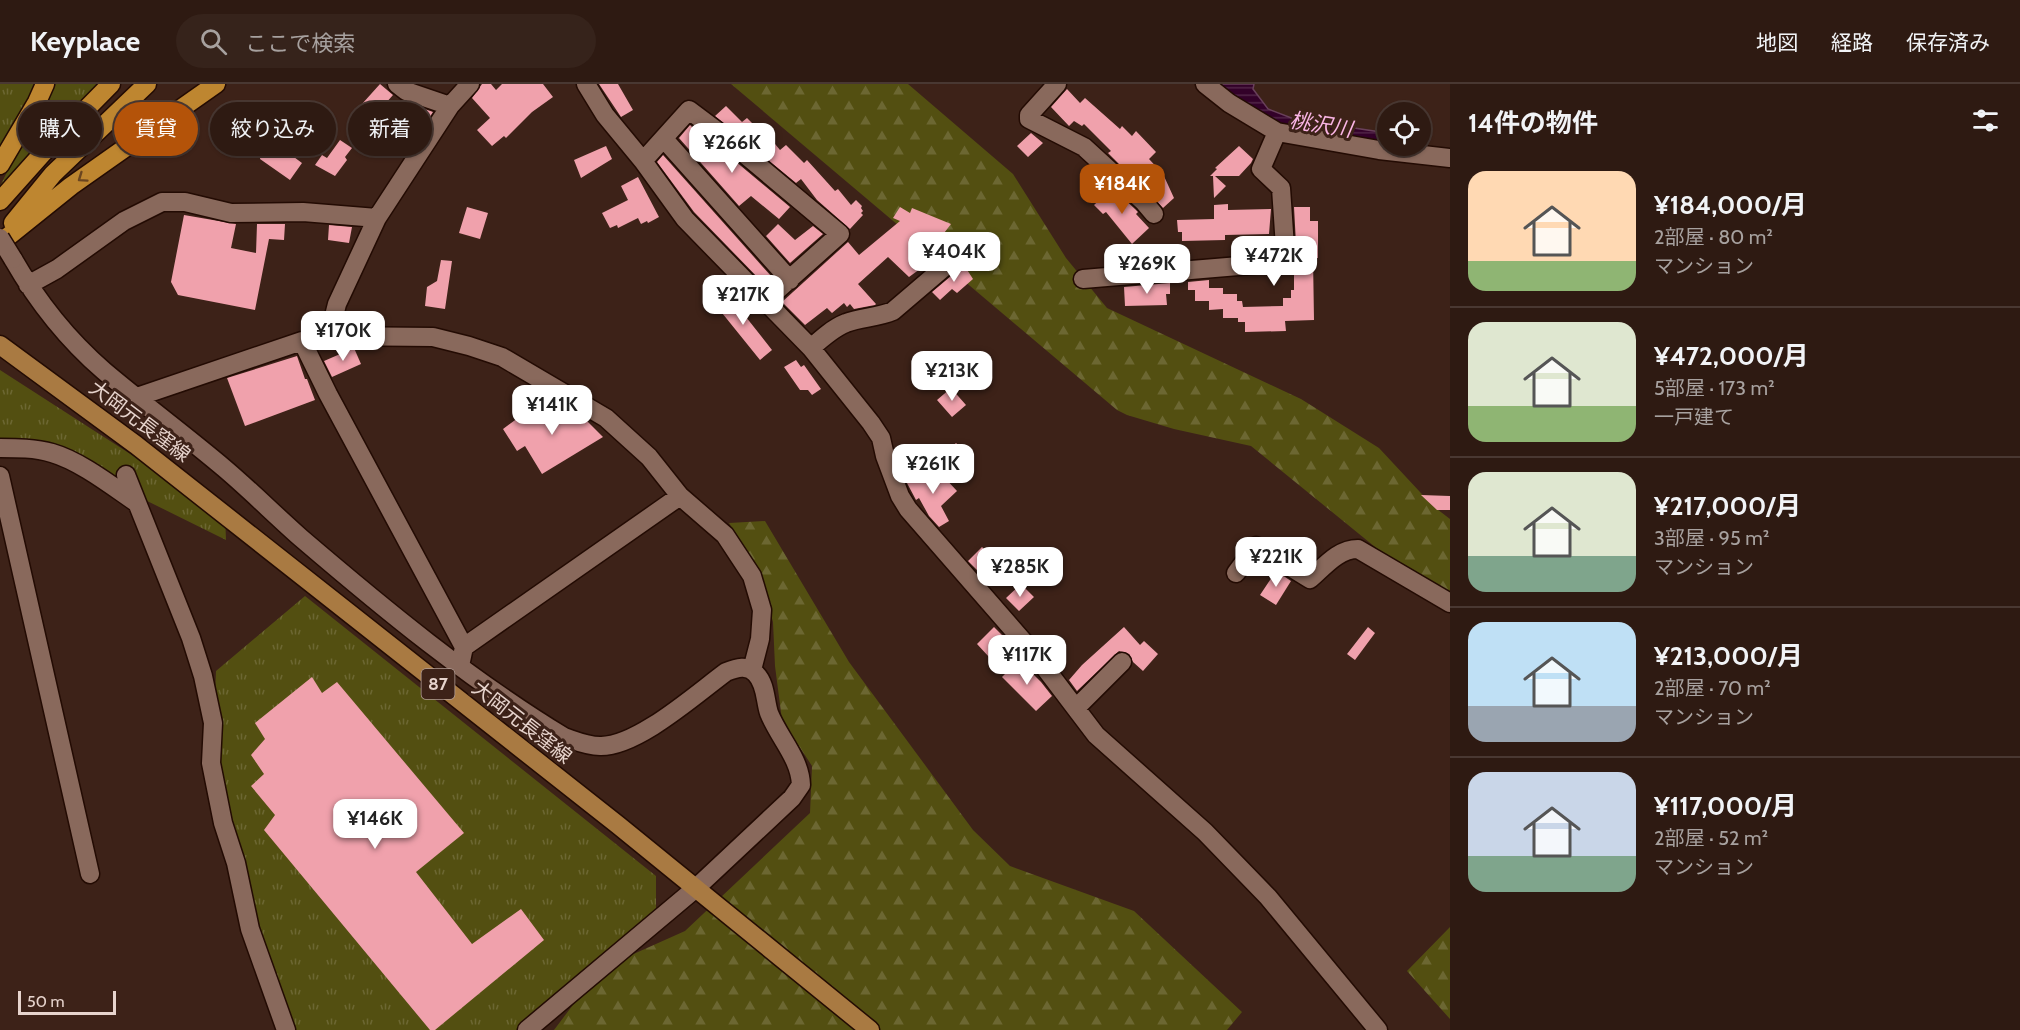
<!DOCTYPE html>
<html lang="ja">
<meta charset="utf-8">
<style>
:root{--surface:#2e1a12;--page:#36231b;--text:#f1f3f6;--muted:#a7a19f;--line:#493832;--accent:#b45309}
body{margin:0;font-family:Cabin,"Noto Sans JP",sans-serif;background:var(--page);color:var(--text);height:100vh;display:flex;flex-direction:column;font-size:22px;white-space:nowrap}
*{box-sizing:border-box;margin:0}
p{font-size:20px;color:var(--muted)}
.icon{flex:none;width:33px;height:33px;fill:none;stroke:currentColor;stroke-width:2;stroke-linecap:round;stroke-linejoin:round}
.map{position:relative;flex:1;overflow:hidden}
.details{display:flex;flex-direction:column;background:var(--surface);width:570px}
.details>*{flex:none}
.top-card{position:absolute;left:18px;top:18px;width:570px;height:54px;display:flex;gap:12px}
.fabs{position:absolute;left:1377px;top:18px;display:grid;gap:12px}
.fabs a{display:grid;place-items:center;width:54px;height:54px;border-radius:50%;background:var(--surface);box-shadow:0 2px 4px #0004,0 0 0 2px var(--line);font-size:30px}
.scale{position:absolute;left:18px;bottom:15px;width:98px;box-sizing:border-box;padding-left:6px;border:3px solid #e7d4cd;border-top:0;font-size:16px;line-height:21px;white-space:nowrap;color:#e7d4cd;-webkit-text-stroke:4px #3d2218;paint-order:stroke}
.price{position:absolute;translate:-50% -51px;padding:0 14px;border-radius:12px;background:#fff;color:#222;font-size:20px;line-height:39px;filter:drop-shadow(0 2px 3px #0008)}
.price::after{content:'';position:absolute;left:50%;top:36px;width:18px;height:14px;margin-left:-9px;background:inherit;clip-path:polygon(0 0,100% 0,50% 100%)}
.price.selected{background:var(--accent);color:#fff}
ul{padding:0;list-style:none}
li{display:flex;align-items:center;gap:18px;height:150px;padding:0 18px}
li+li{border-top:2px solid var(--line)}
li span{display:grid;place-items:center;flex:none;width:168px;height:120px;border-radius:18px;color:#555}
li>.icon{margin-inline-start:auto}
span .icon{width:72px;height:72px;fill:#fffc;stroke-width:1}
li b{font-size:26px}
h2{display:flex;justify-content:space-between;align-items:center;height:72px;padding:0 18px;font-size:26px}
.tag{padding:0 21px;border-radius:27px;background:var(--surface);box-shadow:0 2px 4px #0004,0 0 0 2px var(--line);font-size:21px;line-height:54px}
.tag.selected{background:var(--accent);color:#fff}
header{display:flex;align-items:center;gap:36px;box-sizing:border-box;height:84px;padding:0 30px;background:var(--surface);border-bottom:2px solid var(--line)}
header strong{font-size:28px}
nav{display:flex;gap:33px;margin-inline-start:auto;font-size:21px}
.search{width:420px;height:54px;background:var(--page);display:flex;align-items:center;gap:15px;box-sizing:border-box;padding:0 21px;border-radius:33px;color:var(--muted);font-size:22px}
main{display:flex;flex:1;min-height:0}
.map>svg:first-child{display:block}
</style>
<header>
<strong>Keyplace</strong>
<div class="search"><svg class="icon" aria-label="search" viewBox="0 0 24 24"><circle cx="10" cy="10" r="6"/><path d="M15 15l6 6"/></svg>ここで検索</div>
<nav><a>地図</a><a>経路</a><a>保存済み</a></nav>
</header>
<main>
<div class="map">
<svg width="1450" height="946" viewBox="0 0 1450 946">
<defs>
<pattern id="grass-tufts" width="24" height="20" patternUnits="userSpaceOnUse" patternTransform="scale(1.5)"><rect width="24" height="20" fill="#534f11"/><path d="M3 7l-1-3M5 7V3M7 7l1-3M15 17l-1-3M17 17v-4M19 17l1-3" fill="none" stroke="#6c6732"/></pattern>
<pattern id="forest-firs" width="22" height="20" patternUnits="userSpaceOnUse" patternTransform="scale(1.5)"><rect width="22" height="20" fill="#534f11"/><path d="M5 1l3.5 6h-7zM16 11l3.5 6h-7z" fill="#6c6732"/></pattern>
<pattern id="water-rules" width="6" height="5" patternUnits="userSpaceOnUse" patternTransform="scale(1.5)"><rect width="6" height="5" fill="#330129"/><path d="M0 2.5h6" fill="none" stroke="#512547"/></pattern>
</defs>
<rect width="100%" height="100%" fill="#3d2218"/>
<path fill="url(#grass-tufts)" d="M0,0H43L0,65Z
M47,0H104L0,102L43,17Z
M0,286L225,431L226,456L133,410L48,362L0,364Z
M305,512L656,792V827L524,946H286L247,796L212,685L216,587Z"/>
<path fill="url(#forest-firs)" d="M731,0H908L1013,90L1066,174L1107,224L1301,315L1379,364L1433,422L1450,435V510L1396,480L1251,362L1174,345L1127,331L1117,326Z
M765,437L849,578L973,746L1010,782L1134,827L1242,928L1227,946H554L600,885L685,847L810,729L812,682L782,636L775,582L773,538L759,489L729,439Z
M1450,843V935L1407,887Z"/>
<path fill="url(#water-rules)" stroke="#69405a" stroke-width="1.5" d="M1216,0H1254L1253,5L1268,25L1294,35L1387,49V58L1275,41Z"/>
<path fill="#f0a1ac" d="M380,0L393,11L385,20L390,23L371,50L356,39L367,23L362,20Z
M482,0H491L496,6L502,0H543L553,13L532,28L506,54L504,52L492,62L477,46L490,34L472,14Z
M599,0H618L633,26L621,33Z
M1067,5L1080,19L1085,14L1120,45L1122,42L1132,52L1136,47L1156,68L1149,75L1163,90L1174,114L1163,124L1122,81L1121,82L1108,69L1111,67L1084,40L1082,42L1074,37L1069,42L1051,23Z
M726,22L742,38L747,34L764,51L766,49L780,66L786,61L804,79L807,76L835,107L838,105L851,121L856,116L862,122L861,124L863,127L861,129L863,131L850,145L817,116L801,95L796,99L715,32Z
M419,23L433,28L411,62L401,57Z
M308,25L318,38L303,49L293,36Z
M690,41L707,58L710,56L790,123L779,135L751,112L739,122L679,54Z
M1031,49L1043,59L1028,73L1017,62Z
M271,56L302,79L290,96L260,75L261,69Z
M340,56L352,64L345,73L347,76L335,92L315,81L322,71L327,74Z
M606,62L612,75L581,94L574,76Z
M1239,62L1253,75L1251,79L1239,92H1215L1226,102L1214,114L1213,92H1210L1217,85L1215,84Z
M663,71L771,192L763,199L694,128L657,78Z
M638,93L659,133L648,139L647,137L641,140L638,134L618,144L617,141L610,144L602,129L628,116L621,102Z
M1110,102L1135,125L1138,128L1136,130L1149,144L1132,160L1106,128L1103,130L1094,121L1105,111L1103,109Z
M1228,120V126L1271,125L1269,150L1225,151V156L1182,157V148H1178L1177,136L1214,135V121Z
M467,123L488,129L480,155L459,149Z
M900,123L910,129L912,124L951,140L941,153L944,156L939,165L942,169L909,193L888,173L858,200L876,220L875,221L854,225L850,220L847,223L844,219L832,229L827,224L805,241L782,218L848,158L859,171L900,137L893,134Z
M1294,123H1310V137H1318V174H1313L1314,236L1285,237L1286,247L1245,248V238H1238V234H1223V225L1209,226V217H1195V206H1188V198L1209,196V204H1223V210H1237V217H1242L1243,223L1283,222V214H1291V206H1294V186L1297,178Z
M184,131L236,140L231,164L256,169L257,140H285L284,156L269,155L255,226L178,211L171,198Z
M778,140L795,156L813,142L823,150L790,179L766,152Z
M329,141L352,143L349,159L328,156Z
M441,176L452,177L445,225L425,222L427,203L437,197Z
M964,181L973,195L957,209L952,205L940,216L932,208Z
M1170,199V210H1166L1167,221L1125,222L1124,203Z
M727,209L772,266L760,276L714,219Z
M354,264L361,280L332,293L324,277Z
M297,272L305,295H307L315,316L245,342L227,294Z
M796,276L801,283L804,281L821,305L812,311L808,306H800L784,283Z
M951,304L966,321L952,333L937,316Z
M560,320L584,334L603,353L542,390L525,362L517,367L503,345L522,331L528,340Z
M956,359L970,372L960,382L946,368Z
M929,386L939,397L944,393L957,407L941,422L949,437L939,443L929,432L919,414L916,416L907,399Z
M1421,411L1450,412V426H1437Z
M982,463L995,476L981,490L968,477Z
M1276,487L1291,497L1276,521L1260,511Z
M1021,500L1034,513L1019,527L1006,514Z
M994,543L1007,556L989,573L977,560Z
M1124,543L1140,561L1144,557L1158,570L1143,587L1133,578L1129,570L1119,567L1077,607L1069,596L1082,581Z
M1368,543L1375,549L1355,576L1347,570Z
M1019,576L1041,598L1052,612L1036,627L1002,593Z
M312,593L322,609L337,598L464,749L416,788L472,860L521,825L544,856L435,946H430L264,746L275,731L251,702L264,690L251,671L265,655L255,639Z"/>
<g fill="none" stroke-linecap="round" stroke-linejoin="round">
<g stroke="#230b03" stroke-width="21">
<path id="minor" d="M397,0L406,7L450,22
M586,0L605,31L643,77L685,135L811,264L871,339L881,354L885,372L900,412L908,425L1036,572L1096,651L1205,748L1268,813L1378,946
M1057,0L1029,31V35L1084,63L1143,117L1154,130
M1205,0L1229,19L1277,48L1379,66L1450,74
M664,55L790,196
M643,77L689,26L717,47L840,150L765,217
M13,175C37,217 67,255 104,287C143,320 185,351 224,384C250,406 275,431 301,454C384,525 470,596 564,653C576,657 587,662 600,662C637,663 696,610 726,588C736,584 748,580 756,590C766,600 765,617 769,629C779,654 800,674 801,701L792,714L696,804L527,946
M1083,195L1286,178L1281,104L1261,85L1277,48
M28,201L57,185L124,137L162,118H185L231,129L303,128L377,134
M329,252L337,220L377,134L450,22L470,0
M302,257L328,310L464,563L460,582
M811,264C821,255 833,244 846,239C860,233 877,234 893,227L961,169
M137,313L302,257L329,252L433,253L469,262L502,273L606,334L649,373L680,412L725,451L752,492L762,526L760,555L752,586
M0,364C17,364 35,364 52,369C80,377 112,402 137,419
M126,391L191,554L203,592L213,639L211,679L223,739L236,779L250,845L286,946
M0,392L90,790
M1236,489L1256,462L1310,495C1325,482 1338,465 1358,465L1450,519
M464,563L680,412
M1077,623L1122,578"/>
</g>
<g stroke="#230b03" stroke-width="21">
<path id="major" d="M0,261L136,361L618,741L870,946"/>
</g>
<g stroke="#230b03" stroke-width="21">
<path id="highway" d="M0,81L37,18L45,0
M0,117L42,70L111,0
M13,139L53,90L147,0
M0,159L71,102L216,0"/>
</g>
<use href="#minor" stroke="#89695c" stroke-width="18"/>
<use href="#major" stroke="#a97a42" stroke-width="18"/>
<use href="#highway" stroke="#be8630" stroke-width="18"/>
<g stroke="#230b03" stroke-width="21" stroke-linecap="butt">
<path id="minor-bridge" d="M0,154L13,175"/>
</g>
<use href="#minor-bridge" stroke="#89695c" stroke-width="18"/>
</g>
<defs><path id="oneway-chevron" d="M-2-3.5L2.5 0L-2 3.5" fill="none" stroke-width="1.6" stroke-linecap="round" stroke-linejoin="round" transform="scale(1.5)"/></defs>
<use stroke="#6a4520" href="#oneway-chevron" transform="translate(82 94) rotate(145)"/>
<g text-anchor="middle" stroke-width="6" stroke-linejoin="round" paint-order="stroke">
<rect fill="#3d2218" stroke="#b49f97" stroke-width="1.5" x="421.5" y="585" width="33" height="30" rx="4.5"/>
<g font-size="18" font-weight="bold" fill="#e7d4cd">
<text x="438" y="606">87</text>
</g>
<g font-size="20" fill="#e7d4cd" stroke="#3d2218">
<text transform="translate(140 337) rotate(37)" y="7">大岡元長窪線</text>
<text transform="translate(522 638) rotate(38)" y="7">大岡元長窪線</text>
</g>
<g font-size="21" font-style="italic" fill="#fab5e5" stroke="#3d2218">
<text transform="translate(1321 41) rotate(9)" y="7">桃沢川</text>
</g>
</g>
</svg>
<div class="fabs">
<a><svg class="icon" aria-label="locate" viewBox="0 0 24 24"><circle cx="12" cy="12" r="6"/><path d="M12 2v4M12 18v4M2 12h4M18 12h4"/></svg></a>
</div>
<div class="scale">50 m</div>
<b class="price" style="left:732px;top:90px">¥266K</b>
<b class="price selected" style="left:1122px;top:131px">¥184K</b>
<b class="price" style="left:954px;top:199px">¥404K</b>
<b class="price" style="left:1274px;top:203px">¥472K</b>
<b class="price" style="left:1147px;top:211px">¥269K</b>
<b class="price" style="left:743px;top:242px">¥217K</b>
<b class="price" style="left:343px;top:278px">¥170K</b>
<b class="price" style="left:952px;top:318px">¥213K</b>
<b class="price" style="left:552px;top:352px">¥141K</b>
<b class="price" style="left:933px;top:411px">¥261K</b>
<b class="price" style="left:1276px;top:504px">¥221K</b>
<b class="price" style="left:1020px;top:514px">¥285K</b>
<b class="price" style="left:1027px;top:602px">¥117K</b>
<b class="price" style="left:375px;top:766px">¥146K</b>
<div class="top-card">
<a class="tag">購入</a>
<a class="tag selected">賃貸</a>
<a class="tag">絞り込み</a>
<a class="tag">新着</a>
</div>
</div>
<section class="details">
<h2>14件の物件<svg class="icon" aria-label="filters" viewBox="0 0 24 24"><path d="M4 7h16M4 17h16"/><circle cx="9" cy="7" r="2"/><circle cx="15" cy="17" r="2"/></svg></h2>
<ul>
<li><span style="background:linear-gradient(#ffd9b3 75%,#8fb573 0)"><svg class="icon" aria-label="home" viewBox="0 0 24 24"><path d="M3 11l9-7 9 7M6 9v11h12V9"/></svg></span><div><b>¥184,000/月</b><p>2部屋 · 80 m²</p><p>マンション</p></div></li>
<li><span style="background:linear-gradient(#dfe7d0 70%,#8fb573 0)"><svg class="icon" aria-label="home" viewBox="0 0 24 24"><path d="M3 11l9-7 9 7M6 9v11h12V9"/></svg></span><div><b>¥472,000/月</b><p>5部屋 · 173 m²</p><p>一戸建て</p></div></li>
<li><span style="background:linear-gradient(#dfe7d0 70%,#7fa58c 0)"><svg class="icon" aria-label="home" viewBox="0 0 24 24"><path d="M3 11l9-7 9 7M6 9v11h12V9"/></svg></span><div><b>¥217,000/月</b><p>3部屋 · 95 m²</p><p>マンション</p></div></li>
<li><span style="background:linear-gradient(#bfe0f5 70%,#9aa5b1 0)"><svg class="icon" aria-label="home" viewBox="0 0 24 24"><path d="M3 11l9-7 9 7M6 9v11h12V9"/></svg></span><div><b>¥213,000/月</b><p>2部屋 · 70 m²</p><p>マンション</p></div></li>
<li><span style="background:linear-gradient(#c9d6e8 70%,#7fa58c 0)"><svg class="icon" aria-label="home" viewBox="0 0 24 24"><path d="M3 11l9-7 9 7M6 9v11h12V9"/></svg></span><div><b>¥117,000/月</b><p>2部屋 · 52 m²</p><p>マンション</p></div></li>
</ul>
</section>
</main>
